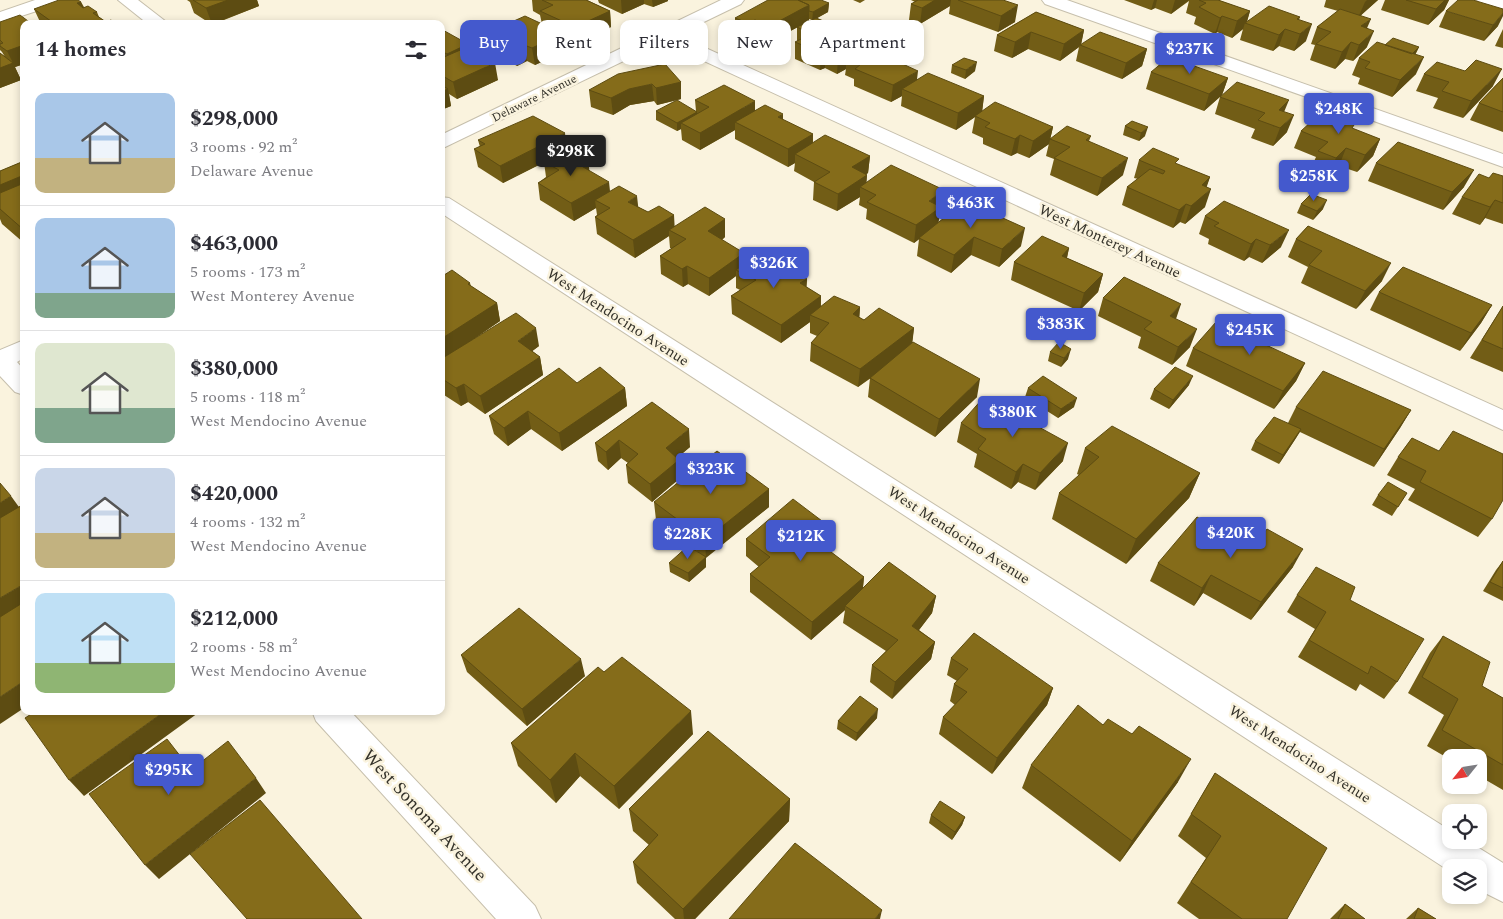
<!DOCTYPE html>
<meta charset="utf-8">
<style>
:root{--surface:#fff;--page:#f7f7f7;--text:#2b2b33;--muted:#7c7c81;--line:#e1e1e2;--accent:#4459cd}
body{margin:0;font-family:Spectral,serif;background:var(--page);color:var(--text);height:100vh;display:flex;flex-direction:column;font-size:19px;white-space:nowrap}
*{box-sizing:border-box;margin:0}
p{font-size:16px;color:var(--muted)}
.icon{flex:none;width:28px;height:28px;fill:none;stroke:currentColor;stroke-width:2;stroke-linecap:round;stroke-linejoin:round}
.map{position:relative;flex:1;overflow:hidden}
.side{position:absolute;left:20px;top:20px;width:425px;height:695px;display:flex;flex-direction:column;background:var(--surface);border-radius:10px;box-shadow:0 2px 8px #0003}
.side>*{flex:none}
.hud{position:absolute;left:460px;top:20px;width:475px;height:45px;display:flex;gap:10px}
.needle{width:32px;rotate:240deg}
.tools{position:absolute;left:1442px;top:749px;display:grid;gap:10px}
.tools a{display:grid;place-items:center;width:45px;height:45px;border-radius:10px;background:var(--surface);box-shadow:0 2px 8px #0003;font-size:25px}
.price{position:absolute;translate:-50% -42px;padding:0 11px;border-radius:5px;background:var(--accent);color:#fff;font-size:16px;line-height:32px;filter:drop-shadow(0 1px 2px #0008)}
.price::after{content:'';position:absolute;left:50%;top:30px;width:15px;height:11px;margin-left:-8px;background:inherit;clip-path:polygon(0 0,100% 0,50% 100%)}
.price.on{background:#222;color:#fff}
ul{padding:0;list-style:none}
li{display:flex;align-items:center;gap:15px;height:125px;padding:0 15px}
li+li{border-top:1px solid var(--line)}
li span{display:grid;place-items:center;flex:none;width:140px;height:100px;border-radius:10px;color:#555}
li>.icon{margin-inline-start:auto}
span .icon{width:60px;height:60px;fill:#fffc;stroke-width:1}
li b{font-size:21px}
h2{display:flex;justify-content:space-between;align-items:center;height:60px;padding:0 15px;font-size:21px}
.chip{padding:0 18px;border-radius:10px;background:var(--surface);box-shadow:0 2px 8px #0003;font-size:18px;line-height:45px}
.chip.on{background:var(--accent);color:#fff}
.map>svg:first-child{display:block}
</style>
<div class="map">
<svg width="1503" height="919" viewBox="0 0 1503 919">
<rect width="100%" height="100%" fill="#faf3de"/>
<g fill="none" stroke-linecap="round" stroke-linejoin="round">
<g stroke="#c6bfac" stroke-width="2">
<path id="street" d="M35,0H61L58,4L0,23V12Z
M118,0H138L169,24H148Z
M721,0H744L741,4L677,35L1503,410V430L663,42L441,149V135Z
M1042,0H1067L1503,154V167L1045,4Z
M1477,0H1503V10L1480,4Z
M441,197L449,198L1451,831V840H1466L1503,863V902L1479,890V868H1451V872L441,213Z
M24,340V358L17,362L24,370V395L15,392L0,376V350Z
M312,711H350L535,906L541,919H496L316,721Z"/>
</g>
<use href="#street" fill="#fff" fill-rule="evenodd"/>
</g>
<path fill="#725d16" d="M187,0H257L259,6L214,24H211L194,13L190,2Z
M532,0H587L610,11L611,27L577,43L553,32L555,45L550,48L552,57L535,65L527,61L517,66L488,50L485,34L542,24L540,15L533,11Z
M598,0H668V1L653,7L644,4L622,14L599,3Z
M853,0H865L860,3Z
M911,0H1003L1015,22L998,32L949,14L950,6L920,24L909,20L911,4L915,2Z
M1124,0H1218L1250,11L1247,22L1300,17L1299,20L1306,41L1294,51L1279,46L1273,51L1240,40L1243,29L1232,38L1217,32L1215,34L1194,24L1196,17L1186,13L1189,1L1171,14L1155,8L1151,10Z
M1326,0H1378L1361,15L1367,28V47L1353,61L1345,59L1335,69L1310,60L1315,45L1311,44L1317,27L1338,11L1324,7Z
M1385,0H1449L1444,10L1428,25L1381,10Z
M81,2L84,7L97,12L99,17L106,22L116,24H41L34,9Z
M829,3L828,12L817,18L836,30L861,50L901,63L917,80L984,96L982,111L1053,127L1049,144L1029,158L1017,153L1011,156L983,144V138L972,133L975,117L956,130L901,106L902,96L891,102L854,86V79L845,75L846,69L837,74L825,68L820,70L795,59V42H797V27L812,20L809,19V21L770,42L755,36L748,40L735,34V18Z
M1446,11L1498,26L1484,41L1439,27Z
M1036,12L1084,30L1081,44L1147,49L1142,66L1122,79L1076,61L1079,47L1060,61L1028,49L1012,58L994,51L997,35Z
M0,22L24,24V64L15,67L21,80L0,88V53L5,57L2,52L0,50Z
M441,29L470,50L498,80L457,99L449,94L451,106L441,110Z
M1503,29V48L1495,46Z
M1385,45L1419,47L1415,55L1416,74L1392,97L1358,84L1360,78L1352,75L1359,58Z
M952,65L975,71L965,79L951,73Z
M1151,72L1228,78L1222,95L1204,111L1146,89Z
M1424,74L1493,86L1463,118L1433,108L1438,98L1416,91Z
M1503,78V132L1470,120L1479,103Z
M681,82V99L657,105L654,101L630,105L613,115L591,107L589,90Z
M1220,97L1284,112L1287,132L1273,146L1251,138L1255,129L1215,114Z
M695,100L755,110L783,120L813,134V143L870,156L868,173L866,174L867,175L866,183L941,208L938,223L1021,246L999,267L971,255L951,273L917,256L919,239L914,243L866,219L867,209L859,205L860,197L837,211L813,200L814,182L794,171L795,163L788,167L735,139V130L700,150L682,140L681,129L677,131L656,120V111H696Z
M1132,121L1145,136L1139,141L1123,135L1125,126Z
M1353,129L1380,139L1373,156L1357,172L1339,166L1328,175L1311,168L1316,157L1294,148L1301,131Z
M1091,136L1089,141L1123,175L1097,196L1050,175L1054,159L1046,156L1050,139Z
M478,140L567,149L610,192L648,212L674,215V226L725,219V237L722,240L744,253V265L807,279L806,287L821,296V306L860,307L859,317L864,320L914,328L912,342L977,397L935,437L868,397L870,378H871L858,387L810,361L811,343L817,336L810,333V322L781,343L732,314L731,296L740,290L736,288V276L709,296L688,284L683,287L661,274L660,256L672,248H670L669,236L635,258L597,234L595,217L597,215L596,208L574,221L540,200L538,183L546,177L544,162L503,183L478,167L474,149L480,147Z
M1139,160L1177,164L1210,177L1206,187L1205,207L1185,224L1180,222L1173,228L1122,205L1127,187L1138,179L1134,178Z
M24,161V243L2,224L0,219V171Z
M1376,163L1464,187L1443,210L1368,181Z
M1503,176V224L1485,218L1480,225L1452,214L1462,197L1489,178Z
M1301,204L1323,209L1313,220L1297,213Z
M1205,216L1281,247L1262,263L1249,257L1244,261L1208,244L1209,239L1199,234Z
M1308,226L1382,281L1356,309L1301,283L1308,267L1288,257L1296,239Z
M1069,248L1067,258L1103,274L1098,292L1079,311L1011,280L1014,262Z
M441,265L444,275L470,283L471,286L497,303L500,321L467,344L539,346L532,351L540,357L543,375L485,414L468,402L461,406L444,395L441,397V359L444,357L441,355Z
M1379,292L1492,305L1481,323L1460,351L1370,310Z
M1103,298L1176,319L1190,347L1172,365L1138,348L1141,337L1098,316Z
M1503,306V372L1470,358Z
M1193,348L1305,363L1296,381L1274,409L1186,366Z
M1050,352L1068,359L1061,367L1048,361Z
M577,383L625,388L627,406L562,451L531,429L508,446L494,434L489,416Z
M1189,385L1169,409L1150,399L1154,389Z
M1028,388L1074,407L1058,418L1025,397Z
M652,402L690,447L677,458L680,478L652,502L628,483L626,465L628,463L621,458L608,470L598,461L595,443Z
M1296,407L1411,410L1400,428L1374,467L1300,432L1296,438L1279,464L1251,450L1255,441L1288,423Z
M961,423L1063,461L1035,490L1018,482L1011,489L974,467L977,454L957,442Z
M1412,438L1492,519L1478,537L1408,500L1415,489L1387,475L1398,457Z
M1085,448L1200,473L1189,498L1126,564L1052,519L1059,493L1079,475L1077,474Z
M769,489V507L706,557V567L689,582L670,572L669,563L703,556L656,520L654,502Z
M1407,493L1392,516L1372,505L1378,495Z
M826,524L825,542L821,545L864,577L863,588L936,596L932,613L919,630L935,642L931,659L892,699L870,682L872,665L886,651L843,623L845,610L811,640L750,592V574L759,567L746,556V539Z
M1253,548L1293,567L1251,620L1203,593L1194,606L1150,581L1158,563Z
M1503,561V601L1483,591L1496,570Z
M1297,595L1350,600L1397,682L1384,699L1360,684L1356,691L1298,657L1315,629L1287,612Z
M1443,636L1482,686L1503,698V790L1479,776V758H1451V760L1427,746L1444,715L1408,693L1430,653Z
M461,655L585,676L527,726L467,672Z
M951,658L1053,688L1047,705L992,774L939,734L943,717L955,705L950,701L954,684L957,681L947,675Z
M604,672L693,734L619,809L580,776L556,803L518,766L511,743Z
M877,718L856,741L837,729L838,721Z
M1103,725L1178,782L1120,862L1022,788L1031,765Z
M1215,773L1287,919H1199L1177,903L1206,858L1178,836Z
M790,799L789,821L695,919H675L637,883L633,862L649,845L633,831L629,809Z
M931,815L965,817L962,825L952,840L929,823Z
M1345,904L1365,919H1330Z
M1418,908L1436,919H1406Z"/>
<path fill="#5d4c12" d="M228,0H257L259,6L212,24L206,8Z
M621,0H644V4L622,14Z
M652,0H668V1L653,7Z
M935,0H951L950,6L920,24L922,8Z
M1154,0H1157L1155,8L1151,10Z
M1175,0H1189L1171,14Z
M1367,0H1378L1358,18L1365,2Z
M1445,0H1449L1444,10L1428,25L1436,9Z
M81,2L88,18L77,3Z
M829,3L828,12L812,21L813,12Z
M809,5V21L770,42V26Z
M1018,5L1015,22L998,32L1001,16Z
M610,11L611,27L577,43L575,27Z
M1250,11L1246,24L1245,23L1243,29L1232,38L1237,21Z
M1503,13V16L1498,26L1484,41L1493,25Z
M1222,16L1217,32L1215,34L1220,18Z
M1371,19L1364,35L1361,26Z
M755,20V36L748,40V23Z
M1312,24L1306,41L1294,51L1300,34Z
M553,29L555,45L550,48L552,57L535,65L532,48L540,35Z
M1285,29L1279,46L1273,51L1279,35Z
M1084,30L1081,45H1080L1079,47L1060,61L1064,44Z
M1374,31L1367,47L1353,61L1359,45Z
M1031,32L1028,49L1012,58L1015,42Z
M1351,42L1345,59L1335,69L1342,52Z
M468,44L470,53L449,62L447,54Z
M861,44L860,61L846,58V69L837,74L838,57Z
M24,45V64L15,67L7,51Z
M524,45L527,61L517,66L514,50Z
M1419,47L1415,55L1408,58Z
M1147,49L1142,66L1122,79L1126,63Z
M825,51V68L820,70L821,53Z
M902,56L900,73L894,60Z
M1424,57L1416,74L1392,97L1400,80Z
M977,62L975,71L965,79L966,70Z
M13,63L21,80L0,88V68Z
M495,63L498,80L457,99L453,82Z
M1502,69L1493,86L1463,118L1471,101Z
M918,71L916,88L902,89V96L891,102L893,85Z
M1228,78L1222,95L1204,111L1209,94Z
M681,82V99L657,105L656,88Z
M652,84L654,101L630,105L613,115L611,98L629,89Z
M448,89L451,106L441,110V92Z
M984,96L982,113L975,116V117L956,130L958,113Z
M1289,100L1282,117L1273,127L1279,110Z
M755,101V118L735,122V130L700,150V133Z
M697,112L698,120L681,123V129L677,131V123Z
M783,114V131L778,117Z
M1294,115L1287,132L1273,146L1280,128Z
M1053,127L1049,144L1029,158L1033,141Z
M1148,127L1145,136L1139,141L1141,133Z
M565,133L567,151L503,183L500,166Z
M813,134L812,152L795,154V163L788,167V149Z
M1020,135L1017,153L1011,156L1015,139Z
M1380,139L1373,156L1357,172L1365,155Z
M1346,148L1339,166L1328,175L1336,158Z
M870,156L868,173L850,185L852,167Z
M1128,158L1123,175L1097,196L1102,178Z
M588,159L590,176L578,164Z
M1474,170L1464,187L1443,210L1452,192Z
M24,175V197L0,207V185Z
M867,175L866,190L860,187V197L837,211L838,194Z
M1210,177L1204,195L1211,189L1205,207L1185,224L1191,206L1202,185Z
M609,182L611,200H595L596,208L574,221L571,203Z
M944,190L938,225L914,243L916,225L929,201Z
M637,196L639,214L628,202Z
M1327,200L1323,209L1313,220L1317,211Z
M1495,200L1485,218L1480,225L1490,207Z
M1186,204L1180,222L1173,228L1179,210Z
M674,215L675,233L669,230V236L635,258L633,240Z
M725,219V237L709,249L708,231Z
M1025,228L1021,246L999,267L1002,249Z
M1289,230L1281,247L1262,263L1270,245Z
M974,237L971,255L951,273L954,255Z
M1256,239L1249,257L1244,261L1251,244Z
M1069,248L1065,266L1062,256Z
M744,253V271L736,270V276L709,296V278Z
M1391,263L1382,281L1356,309L1365,291Z
M442,265L446,283L441,286V266Z
M687,266L688,284L683,287L682,269Z
M1103,274L1098,292L1079,311L1084,293Z
M807,279L806,297L800,283Z
M821,296L820,314L810,315V322L781,343V325Z
M497,303L500,321L445,358L441,343V339Z
M1181,304L1175,322L1170,316Z
M1492,305L1481,323L1460,351L1471,333Z
M860,307L859,325L853,314Z
M536,328L539,346L522,359L518,341Z
M914,328L912,346L858,387L860,369Z
M1197,329L1190,347L1172,365L1178,347Z
M1071,349L1068,359L1061,367L1064,358Z
M540,357L543,375L485,414L480,396Z
M1305,363L1296,381L1274,409L1283,391Z
M1193,376L1189,385L1169,409L1173,400Z
M980,379L977,397L935,437L939,419Z
M441,384L444,395L441,397Z
M464,384L468,402L461,406L456,388Z
M625,388L627,406L562,451L559,433Z
M1077,398L1074,407L1058,418L1061,409Z
M1411,410L1400,428L1374,467L1384,449Z
M528,411L531,429L508,446L504,428Z
M689,429L690,447L667,466L666,448Z
M1301,429L1296,438L1279,464L1283,455Z
M619,440L621,458L608,470L606,452Z
M1068,443L1063,461L1035,490L1040,473Z
M679,460L680,478L652,502L650,484Z
M1023,464L1018,482L1011,489L1016,472Z
M1200,473L1189,498L1126,564L1136,539Z
M769,489V507L706,558L705,540Z
M11,496L24,514L0,528V503Z
M826,524L825,542L809,554L810,536Z
M1303,549L1293,567L1251,620L1261,602Z
M706,557V567L689,582L688,573Z
M1211,575L1203,593L1194,606L1202,588Z
M864,577L862,595L845,606V610L811,640L812,622Z
M24,584V610L0,624V598Z
M936,596L932,613L909,643L912,626Z
M935,642L931,659L892,699L895,682Z
M581,659L585,676L527,726L522,709Z
M24,681V708L0,724V697Z
M1053,688L1047,705L992,774L997,758Z
M878,709L877,718L856,741L857,733Z
M165,711H197L198,713L84,796L69,780Z
M691,711L693,734L619,809L614,786Z
M575,753L580,776L556,803L550,780Z
M1191,759L1178,782L1120,862L1132,841Z
M256,778L266,793L159,879L145,865Z
M790,799L789,821L695,919H684L683,909Z
M965,817L962,825L952,840L955,832Z
M882,910L880,919H875Z"/>
<path fill="#856c1a" stroke="#5d4c12" d="M59,0H78L81,2L77,3L83,8L88,6L97,12L93,13L106,22L111,20L116,24H55L34,9Z
M193,0H228L206,8Z
M542,0H586L610,11L575,27L540,11L553,5Z
M768,0H798L809,5L770,26L755,20L748,23L735,18Z
M798,0H821L829,3L813,12L809,11V5Z
M918,0H935L922,8L911,4Z
M958,0H1003L1018,5L1001,16Z
M1199,0H1218L1250,11L1237,21L1222,16L1220,18L1199,7L1206,3Z
M1406,0H1445L1436,9Z
M1458,0H1473L1503,9V13L1493,25L1446,11Z
M1269,6L1300,17L1297,19L1312,24L1300,34L1285,29L1279,35L1245,23Z
M1340,9L1371,19L1361,26L1374,31L1359,45L1351,42L1342,52L1316,44L1331,32L1317,27Z
M1036,12L1084,30L1064,44L1031,32L1015,42L997,35Z
M20,15L32,24H24V45L7,51L0,46V44L3,43L0,40V22Z
M525,16L553,29L540,35L549,40L532,48L524,45L514,50L485,34Z
M816,18L836,26L832,28L847,35L844,37L861,44L838,57L825,51L821,53L795,42L811,34L797,27Z
M441,29L468,44L447,54L441,51Z
M1100,32L1147,49L1126,63L1080,45Z
M1393,38L1419,47L1412,54L1385,45Z
M1377,42L1424,57L1400,80L1365,68L1370,62L1359,58Z
M871,44L902,56L894,60L918,71L893,85L855,69L861,64L846,58Z
M465,48L495,63L453,82L441,75V55L444,57Z
M0,53L13,63L0,68Z
M1169,57L1228,78L1209,94L1151,72Z
M964,58L977,62L966,70L952,65Z
M1476,60L1502,69L1471,101L1442,91L1449,82L1424,74L1437,62L1465,71Z
M665,64L681,82L656,88L652,84L629,89L611,98L589,90L618,74Z
M928,73L984,96L958,113L902,89Z
M1503,78V112L1479,103Z
M1237,82L1289,100L1279,110L1294,115L1280,128L1258,120L1265,113L1220,97Z
M441,85L448,89L441,92Z
M724,85L755,101L700,133L681,123L709,107L695,100Z
M677,100L697,112L677,123L656,111Z
M995,102L1053,127L1033,141L1020,135L1015,139L985,127L990,123L975,116Z
M765,105L783,114L778,117L813,134L788,149L735,122Z
M1324,110L1356,122L1352,128L1380,139L1365,155L1346,148L1336,158L1318,151L1328,142L1301,131Z
M533,116L565,133L500,166L474,149L485,144L478,140Z
M1132,121L1148,127L1141,133L1125,126Z
M1067,126L1091,136L1086,140L1128,158L1102,178L1054,158L1070,147L1050,139Z
M825,135L870,156L852,167L867,175L838,194L814,182L830,172L795,154Z
M1398,142L1474,170L1452,192L1376,163Z
M567,148L588,159L578,164L609,182L571,203L538,183L559,170L544,162Z
M1153,148L1179,159L1175,163L1210,177L1202,185L1211,189L1191,206L1186,204L1179,210L1127,187L1150,169L1163,174L1165,171L1139,160Z
M24,161V175L0,185V171Z
M891,165L944,190L929,201L941,207L916,225L867,202L876,195L860,187Z
M1493,173L1503,176V203L1495,200L1490,207L1462,197L1479,174L1489,178Z
M24,183V230L0,209V193Z
M619,186L637,196L628,202L648,212L659,206L674,215L633,240L595,217L610,208L595,200Z
M1311,194L1327,200L1317,211L1301,204Z
M965,201L1025,228L1002,249L974,237L954,255L919,238Z
M1224,201L1289,230L1270,245L1256,239L1251,244L1214,226L1219,223L1205,216Z
M705,207L725,219L708,231L744,253L709,278L687,266L682,269L660,256L686,239L669,230Z
M1308,226L1391,263L1365,291L1309,265L1322,251L1296,239Z
M1042,236L1069,248L1062,256L1103,274L1084,293L1014,262Z
M760,252L807,279L800,283L821,296L781,325L731,296L756,280L736,270Z
M1403,267L1492,305L1471,333L1379,292Z
M452,270L470,283L468,284L497,303L441,339V277Z
M1124,277L1181,304L1170,316L1197,329L1178,347L1144,329L1152,322L1103,298Z
M834,296L860,307L853,314L864,320L879,308L914,328L860,369L811,343L829,323L810,315Z
M1503,306V349L1482,340Z
M516,313L536,328L518,341L540,357L480,396L464,384L456,388L441,378V359Z
M1216,322L1305,363L1283,391L1193,348Z
M913,342L980,379L939,419L870,378Z
M1059,342L1071,349L1064,358L1050,352Z
M600,367L625,388L559,433L528,411L504,428L489,416L559,368L577,383Z
M1175,367L1193,376L1173,400L1154,389Z
M1323,371L1411,410L1384,449L1296,407Z
M1043,376L1077,398L1061,409L1028,388Z
M984,397L1068,443L1040,473L1023,464L1016,472L978,449L986,439L961,423Z
M652,402L689,429L666,448L679,460L650,484L626,465L638,454L619,440L606,452L595,443Z
M1274,417L1301,429L1283,455L1255,441Z
M1112,426L1200,473L1136,539L1059,493L1099,457L1085,448Z
M1453,431L1503,454V500L1492,519L1420,482L1426,471L1398,457L1412,438L1439,451Z
M717,451L769,489L705,540L654,502Z
M1388,482L1407,493L1398,507L1378,495Z
M0,483L11,496L0,503Z
M793,499L826,524L810,536L864,577L812,622L750,574L770,557L746,539Z
M24,504V533L21,534L24,538V584L0,598V518Z
M1197,517L1253,548L1267,529L1303,549L1261,602L1211,575L1202,588L1158,563Z
M688,546L706,557L688,573L669,563Z
M1503,561V588L1490,582Z
M889,562L936,596L912,626L935,642L895,682L872,665L898,640L845,606Z
M1316,567L1355,587L1350,600L1424,639L1397,682L1371,666L1368,674L1309,640L1326,612L1297,595Z
M24,602V681L0,697V617Z
M519,608L581,659L522,709L461,655Z
M974,633L1053,688L997,758L943,717L967,692L954,684L968,669L951,658Z
M1443,636L1490,662L1482,686L1503,698V765L1442,730L1458,699L1422,677Z
M622,657L691,711L614,786L575,753L550,780L511,743L598,667L604,672Z
M860,696L878,709L857,733L838,721Z
M1078,705L1103,725L1108,719L1132,734L1139,726L1191,759L1132,841L1031,765Z
M36,711H165L69,780L25,718Z
M708,731L790,799L683,909L633,862L658,835L629,809Z
M167,739L191,770L228,741L256,778L145,865L89,794Z
M1215,773L1327,848L1287,919H1242L1191,882L1221,836L1191,814Z
M260,800L362,919H247L190,854Z
M940,801L965,817L955,832L931,815Z
M795,843L882,910L875,919H729Z
M1345,904L1365,919H1338Z
M1418,908L1436,919H1414Z"/>
<g text-anchor="middle" stroke-width="5" stroke-linejoin="round" paint-order="stroke">
<g font-size="12" fill="#34322a" stroke="#faf3de">
<text transform="translate(534 98) rotate(-26)" y="4">Delaware Avenue</text>
</g>
<g font-size="15" fill="#34322a" stroke="#faf3de">
<text transform="translate(1110 241) rotate(25)" y="5">West Monterey Avenue</text>
<text transform="translate(618 317) rotate(33)" y="5">West Mendocino Avenue</text>
<text transform="translate(959 535) rotate(33)" y="5">West Mendocino Avenue</text>
<text transform="translate(1300 754) rotate(33)" y="5">West Mendocino Avenue</text>
</g>
<g font-size="18" fill="#34322a" stroke="#faf3de">
<text transform="translate(425 815) rotate(47)" y="6">West Sonoma Avenue</text>
</g>
</g>
</svg>
<div class="tools">
<a><svg class="needle" viewBox="-14 -14 28 28"><path d="M0-13l5 13h-10z" fill="#e53935"/><path d="M0 13l5-13h-10z" fill="#7c7c81"/></svg></a>
<a><svg class="icon" aria-label="locate" viewBox="0 0 24 24"><circle cx="12" cy="12" r="6"/><path d="M12 2v4M12 18v4M2 12h4M18 12h4"/></svg></a>
<a><svg class="icon" aria-label="layers" viewBox="0 0 24 24"><path d="M12 4l9 5-9 5-9-5zM3 14l9 5 9-5"/></svg></a>
</div>
<b class="price" style="left:1190px;top:75px">$237K</b>
<b class="price" style="left:1339px;top:135px">$248K</b>
<b class="price on" style="left:571px;top:177px">$298K</b>
<b class="price" style="left:1314px;top:202px">$258K</b>
<b class="price" style="left:971px;top:229px">$463K</b>
<b class="price" style="left:774px;top:289px">$326K</b>
<b class="price" style="left:1061px;top:350px">$383K</b>
<b class="price" style="left:1250px;top:356px">$245K</b>
<b class="price" style="left:1013px;top:438px">$380K</b>
<b class="price" style="left:711px;top:495px">$323K</b>
<b class="price" style="left:1231px;top:559px">$420K</b>
<b class="price" style="left:688px;top:560px">$228K</b>
<b class="price" style="left:801px;top:562px">$212K</b>
<b class="price" style="left:169px;top:796px">$295K</b>
<div class="hud">
<a class="chip on">Buy</a>
<a class="chip">Rent</a>
<a class="chip">Filters</a>
<a class="chip">New</a>
<a class="chip">Apartment</a>
</div>
<section class="side">
<h2>14 homes<svg class="icon" aria-label="filters" viewBox="0 0 24 24"><path d="M4 7h16M4 17h16"/><circle cx="9" cy="7" r="2"/><circle cx="15" cy="17" r="2"/></svg></h2>
<ul>
<li><span style="background:linear-gradient(#a9c7e8 65%,#c2b280 0)"><svg class="icon" aria-label="home" viewBox="0 0 24 24"><path d="M3 11l9-7 9 7M6 9v11h12V9"/></svg></span><div><b>$298,000</b><p>3 rooms · 92 m²</p><p>Delaware Avenue</p></div></li>
<li><span style="background:linear-gradient(#a9c7e8 75%,#7fa58c 0)"><svg class="icon" aria-label="home" viewBox="0 0 24 24"><path d="M3 11l9-7 9 7M6 9v11h12V9"/></svg></span><div><b>$463,000</b><p>5 rooms · 173 m²</p><p>West Monterey Avenue</p></div></li>
<li><span style="background:linear-gradient(#dfe7d0 65%,#7fa58c 0)"><svg class="icon" aria-label="home" viewBox="0 0 24 24"><path d="M3 11l9-7 9 7M6 9v11h12V9"/></svg></span><div><b>$380,000</b><p>5 rooms · 118 m²</p><p>West Mendocino Avenue</p></div></li>
<li><span style="background:linear-gradient(#c9d6e8 65%,#c2b280 0)"><svg class="icon" aria-label="home" viewBox="0 0 24 24"><path d="M3 11l9-7 9 7M6 9v11h12V9"/></svg></span><div><b>$420,000</b><p>4 rooms · 132 m²</p><p>West Mendocino Avenue</p></div></li>
<li><span style="background:linear-gradient(#bfe0f5 70%,#8fb573 0)"><svg class="icon" aria-label="home" viewBox="0 0 24 24"><path d="M3 11l9-7 9 7M6 9v11h12V9"/></svg></span><div><b>$212,000</b><p>2 rooms · 58 m²</p><p>West Mendocino Avenue</p></div></li>
</ul>
</section>
</div>
